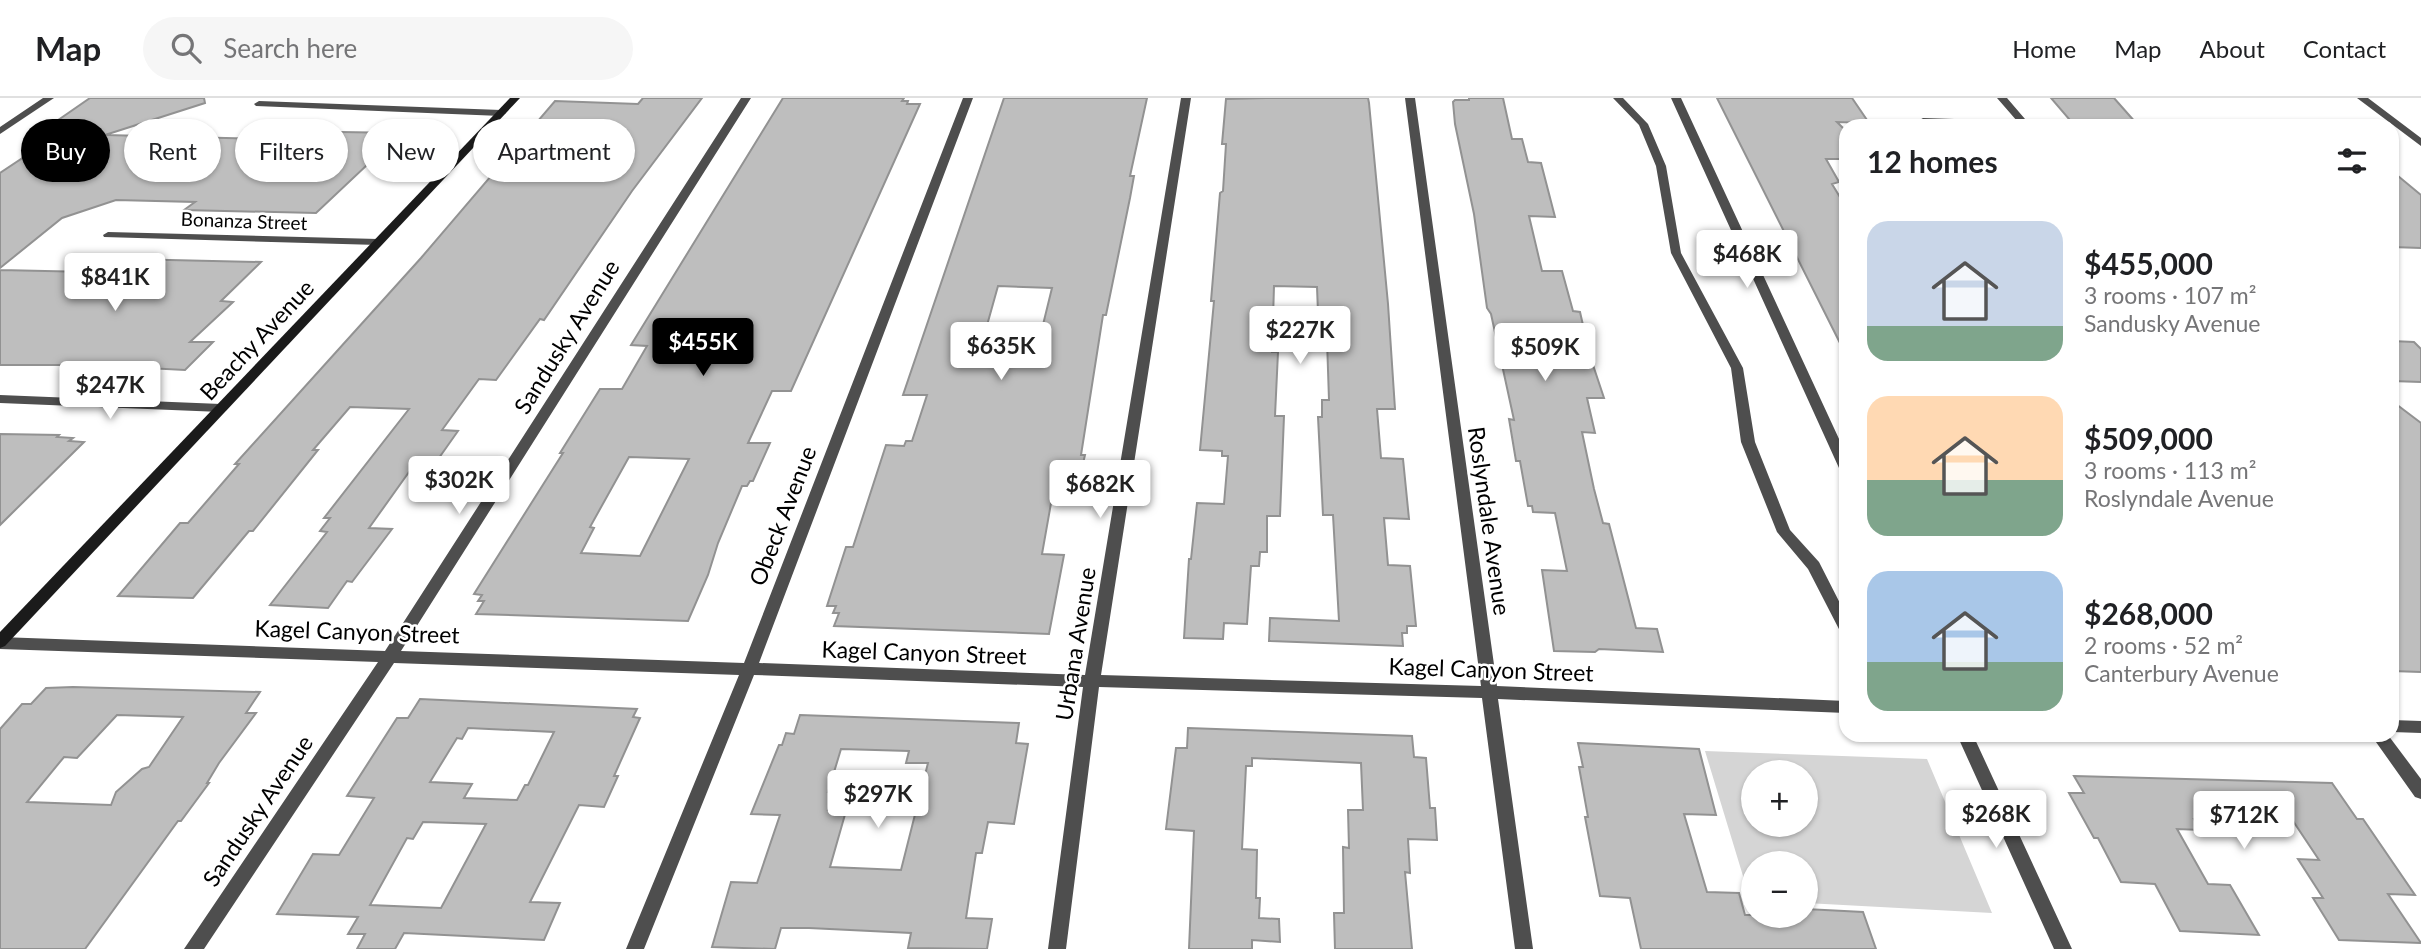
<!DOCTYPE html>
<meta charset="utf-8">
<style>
:root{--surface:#fff;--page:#f6f6f6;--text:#202124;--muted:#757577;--line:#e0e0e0;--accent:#000}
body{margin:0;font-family:Lato,sans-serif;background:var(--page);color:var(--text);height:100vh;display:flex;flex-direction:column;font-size:26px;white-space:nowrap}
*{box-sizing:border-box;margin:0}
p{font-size:23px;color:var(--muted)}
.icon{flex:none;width:38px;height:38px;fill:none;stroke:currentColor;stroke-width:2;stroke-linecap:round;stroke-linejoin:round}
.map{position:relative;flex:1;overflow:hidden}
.sheet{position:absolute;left:1839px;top:21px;width:560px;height:623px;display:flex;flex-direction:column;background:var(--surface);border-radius:21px;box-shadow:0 2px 5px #0004}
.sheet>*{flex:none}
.top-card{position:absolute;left:21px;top:21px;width:665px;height:63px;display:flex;gap:14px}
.fabs{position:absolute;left:1741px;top:662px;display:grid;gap:14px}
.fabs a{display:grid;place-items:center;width:77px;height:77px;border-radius:50%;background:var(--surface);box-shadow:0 2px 5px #0004;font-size:35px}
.price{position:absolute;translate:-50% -60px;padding:0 16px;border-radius:7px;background:#fff;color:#222;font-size:23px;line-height:46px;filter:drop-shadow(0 2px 4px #0008)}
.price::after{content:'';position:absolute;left:50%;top:42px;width:21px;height:16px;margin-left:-10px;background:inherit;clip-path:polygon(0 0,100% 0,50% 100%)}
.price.selected{background:var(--accent);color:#fff}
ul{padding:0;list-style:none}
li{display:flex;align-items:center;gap:21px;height:175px;padding:0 28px}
li span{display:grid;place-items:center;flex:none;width:196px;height:140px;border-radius:21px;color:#555}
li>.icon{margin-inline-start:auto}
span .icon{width:84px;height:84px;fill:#fffc;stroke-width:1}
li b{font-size:30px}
h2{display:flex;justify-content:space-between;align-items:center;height:84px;padding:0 28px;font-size:30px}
.tag{padding:0 24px;border-radius:32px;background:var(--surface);box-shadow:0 2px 5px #0004;font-size:24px;line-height:63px}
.tag.selected{background:var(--accent);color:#fff}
header{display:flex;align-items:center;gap:42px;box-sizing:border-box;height:98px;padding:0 35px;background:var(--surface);border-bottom:2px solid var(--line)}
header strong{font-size:33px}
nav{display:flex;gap:38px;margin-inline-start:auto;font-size:24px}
.search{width:490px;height:63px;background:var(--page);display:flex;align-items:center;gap:18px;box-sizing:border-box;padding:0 24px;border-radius:38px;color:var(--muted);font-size:26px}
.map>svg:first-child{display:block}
</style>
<header>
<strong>Map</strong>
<div class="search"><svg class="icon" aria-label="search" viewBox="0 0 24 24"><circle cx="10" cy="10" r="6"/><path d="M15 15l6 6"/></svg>Search here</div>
<nav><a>Home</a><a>Map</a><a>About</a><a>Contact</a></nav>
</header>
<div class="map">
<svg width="2421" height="851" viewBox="0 0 2421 851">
<rect width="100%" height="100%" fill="#fff"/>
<path fill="#d5d5d5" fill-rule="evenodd" d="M1705,653L1927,661L1992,815L1806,805V765H1754L1753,802L1750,801ZM1754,674H1806V726H1754Z"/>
<path fill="#bebebe" stroke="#929292" stroke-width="2" fill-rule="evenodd" d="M90,0H204L205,5L105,37L269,41L277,33L401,35L316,115L184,112L195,104L116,102L62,120L0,170V75L45,45H25Z
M643,0H702L632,93L544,222L540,221L496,282L479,281L442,332L458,333L429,374H409L369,430L392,431L352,484L347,483L328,510L270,507L327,434L320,433L330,420H324L409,311L350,309L313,352H318L253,433H249L193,500L118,498L180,425H188L239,366H235L421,160L555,3L638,6Z
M783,0H904L902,3H908L907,6H920L791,293H772L748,345H770L753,383H750L747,388H742L718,445L708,477L688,523L476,516L484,503H478L482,497L474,496L563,355H560L600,291H622L647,248L631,247ZM629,359L689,361L640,458L581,455L594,430L590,429Z
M1004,0H1147L1130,78H1134L1130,100L1106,217H1103L1081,357H1085L1076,395L1053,394L1042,456L1064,457L1049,536L834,528L839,515H833L836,508H827L846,449H853L886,347L904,348L906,343H912L927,297H903ZM998,188L1052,190L1040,239L984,238Z
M1266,0H1368L1369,5L1388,206L1395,311H1377L1381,360L1403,361L1409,421L1384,420L1388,467L1410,468L1416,528H1407V535H1402L1403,548L1269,543L1270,520L1339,523L1333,417H1323L1318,319H1322V302H1329L1327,242L1319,240L1317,189L1274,188L1272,254H1278L1275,318H1284L1280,418H1267V454H1260L1259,468H1251L1247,526L1224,525L1223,541L1184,540L1189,461H1191L1197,405L1224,406L1228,358H1222V353L1200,352L1214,203H1211L1220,95L1223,93L1226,46H1222L1226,1Z
M1469,0H1503L1512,41H1522L1528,64L1541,65L1555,119L1529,118L1542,173H1562L1573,213L1580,214L1590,258L1604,300H1587L1595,335L1582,334L1594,391L1603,425L1609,426L1636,530L1657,531L1663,554L1599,551L1595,554L1554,553L1542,472L1567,473L1555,415L1533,414L1532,408H1528L1520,363H1516L1509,321L1514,322L1491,216L1487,210L1474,116L1455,26L1453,4L1455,2H1469Z
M1717,0H1852L1869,25L1837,24L1846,33V61H1826L1839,84L1832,86L1846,109V257Z
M2051,0H2114L2136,25L2117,24L2121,28H2075Z
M2392,73L2421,97V150L2392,149Z
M126,161L261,164L221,203L233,204L190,244H213L185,272L126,269L129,267H0V172L90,174L98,168H114Z
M2392,243L2414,244L2421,251V284L2392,283Z
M2392,303L2421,325V574L2392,573Z
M0,336L59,337L57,339L73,340L69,343L84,344L0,427Z
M73,589L260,594L246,615H256L219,665L207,685H209L181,723H178L85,851H0V631L22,606H31L46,590ZM117,617L183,619L149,669L142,671L116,694L111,707L27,704L64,659L77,660Z
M420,601L637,611L633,619L640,620L614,678H618L604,709L579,707L530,804L560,805L544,842L404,835L395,851H357L365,836H348L358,819L277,816L313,756L339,757L374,700L347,698L397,620H408ZM468,630L554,634L528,687H525L517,702L464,700L472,686L430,684L457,640L462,641ZM423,724L486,726L441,810L370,807L407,740L413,741Z
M800,617L1019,625L1016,645L1028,646L1014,726L988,724L982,755H976L966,820L992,821L987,851L908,850L911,835L809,830H781L775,851L712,849L731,784L757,785L780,717L751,716L779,647H782L786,635L794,636ZM841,651L909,653L906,665H928L901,772L830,769L846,713L828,712L833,694H828Z
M1188,630L1412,638L1414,659L1426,660L1430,710H1435L1437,742L1408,741L1410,775L1405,774L1412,851H1335L1334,815H1344L1343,749L1349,750L1348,712H1363L1361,665L1252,660V668H1246L1242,751L1257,752L1256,800H1260L1259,820L1279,821L1280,844L1252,842V851H1189L1194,733L1166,731L1176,650H1187Z
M1578,645L1699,651L1716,717L1684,716L1707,794L1739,795L1745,817H1806V811L1863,814L1876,851H1641L1630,800L1600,798L1585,719H1588L1579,669H1583Z
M2074,678L2332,685L2357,721H2363L2415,797L2388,796L2421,845L2339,842L2313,800H2323L2298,761L2319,762L2287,714L2207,711L2213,722L2194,721L2200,732L2177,731L2208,786L2230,787L2259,837L2180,833L2155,786L2121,784L2098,740H2094L2069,695H2084Z"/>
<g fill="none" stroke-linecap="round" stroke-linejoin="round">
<path fill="#4e4e4e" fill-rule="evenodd" d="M1613,0H1623L1648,26L1666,68L1681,155L1743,270L1755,344L1790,432L1819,464L1846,517V537L1841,535L1808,471L1777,434L1741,344L1731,270L1671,155L1656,68L1639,27Z"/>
<path fill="#4e4e4e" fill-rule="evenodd" d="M43,0H54L0,36V29Z
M741,0H751L401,553L744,565L963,0H973L759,565L1085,577L1181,0H1191L1101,577L1481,588L1405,0H1415L1497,588L1846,603V615L1498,601L1533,851H1515L1482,600L1099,589L1066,851H1048L1083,589L754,577L644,851H626L739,577L394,565L204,851H184L378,564L0,551V539L385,553Z
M1671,0H1681L1846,356V374L1839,370Z
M1997,0H2007L2031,28L1923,26L1918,23L1923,20L2017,23Z
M2357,0H2368L2421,40V48Z
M259,3L501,12L506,15L501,18L256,8L254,6Z
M108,134L378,141L383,144L378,147L104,139L103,137Z
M0,297L221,306L227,310L221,314L0,305Z
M2392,622L2421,623V635L2392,634Z
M1957,637H1973L2072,851H2054Z
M2371,637H2388L2421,681V701L2415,699Z"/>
<path fill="#1b1b1b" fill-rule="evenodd" d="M510,0H520L5,548L0,550V534Z"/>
</g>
<g text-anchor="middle" stroke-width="5" stroke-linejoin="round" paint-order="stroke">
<g font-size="19" fill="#000" stroke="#fff">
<text transform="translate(244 123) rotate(2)" y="7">Bonanza Street</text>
</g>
<g font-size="23" fill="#000" stroke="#fff">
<text transform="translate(567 239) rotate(-58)" y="8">Sandusky Avenue</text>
<text transform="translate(257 242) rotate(-47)" y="8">Beachy Avenue</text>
<text transform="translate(783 418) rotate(-69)" y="8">Obeck Avenue</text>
<text transform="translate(1489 423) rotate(82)" y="8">Roslyndale Avenue</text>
<text transform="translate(357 534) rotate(2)" y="8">Kagel Canyon Street</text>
<text transform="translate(1076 546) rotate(-81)" y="8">Urbana Avenue</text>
<text transform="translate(924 555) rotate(2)" y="8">Kagel Canyon Street</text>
<text transform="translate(1491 572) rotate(2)" y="8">Kagel Canyon Street</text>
<text transform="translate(258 713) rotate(-56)" y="8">Sandusky Avenue</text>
</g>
</g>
</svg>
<div class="fabs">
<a>+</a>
<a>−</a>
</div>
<b class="price" style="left:1747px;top:192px">$468K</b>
<b class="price" style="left:115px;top:215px">$841K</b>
<b class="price" style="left:1300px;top:268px">$227K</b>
<b class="price selected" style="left:703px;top:280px">$455K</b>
<b class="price" style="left:1001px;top:284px">$635K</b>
<b class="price" style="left:1545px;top:285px">$509K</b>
<b class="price" style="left:110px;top:323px">$247K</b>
<b class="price" style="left:459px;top:418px">$302K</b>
<b class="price" style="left:1100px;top:422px">$682K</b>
<b class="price" style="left:878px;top:732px">$297K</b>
<b class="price" style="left:1996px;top:752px">$268K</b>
<b class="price" style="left:2244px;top:753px">$712K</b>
<div class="top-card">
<a class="tag selected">Buy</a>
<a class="tag">Rent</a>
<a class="tag">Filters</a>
<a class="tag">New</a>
<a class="tag">Apartment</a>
</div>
<section class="sheet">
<h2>12 homes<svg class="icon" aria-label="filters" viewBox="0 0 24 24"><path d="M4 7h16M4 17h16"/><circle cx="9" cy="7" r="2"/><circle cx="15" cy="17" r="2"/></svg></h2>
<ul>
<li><span style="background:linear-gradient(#c9d6e8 75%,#7fa58c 0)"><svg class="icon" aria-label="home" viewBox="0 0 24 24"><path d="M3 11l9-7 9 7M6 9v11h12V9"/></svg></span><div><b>$455,000</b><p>3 rooms · 107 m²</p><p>Sandusky Avenue</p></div></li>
<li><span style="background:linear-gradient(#ffd9b3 60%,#7fa58c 0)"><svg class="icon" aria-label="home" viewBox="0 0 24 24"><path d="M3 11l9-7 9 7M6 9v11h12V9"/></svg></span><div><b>$509,000</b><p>3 rooms · 113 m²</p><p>Roslyndale Avenue</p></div></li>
<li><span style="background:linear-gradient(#a9c7e8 65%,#7fa58c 0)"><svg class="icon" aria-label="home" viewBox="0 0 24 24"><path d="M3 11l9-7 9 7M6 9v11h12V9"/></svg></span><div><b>$268,000</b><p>2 rooms · 52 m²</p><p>Canterbury Avenue</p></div></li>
</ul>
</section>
</div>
